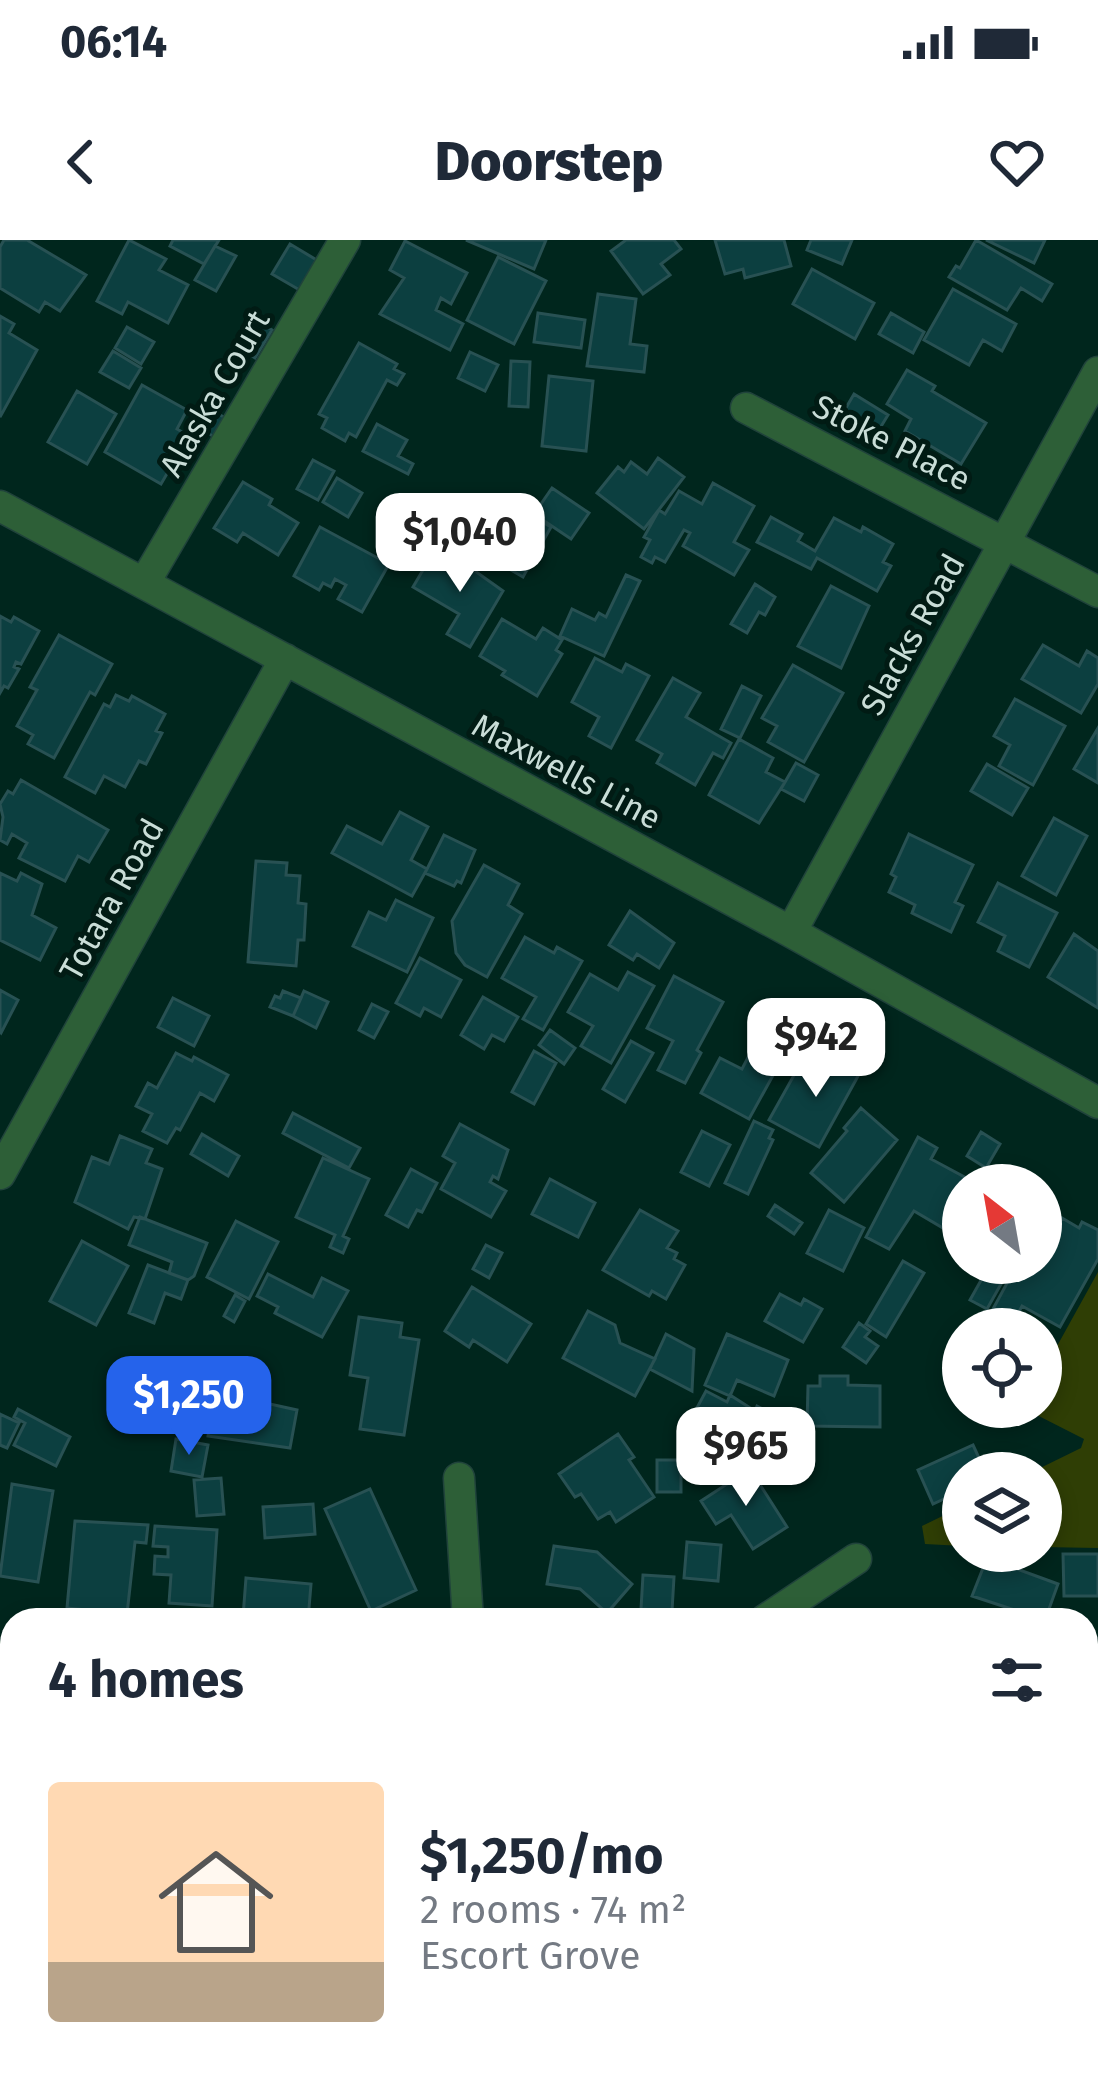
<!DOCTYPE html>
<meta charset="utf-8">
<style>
:root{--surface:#fff;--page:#f2f2f3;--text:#1f2937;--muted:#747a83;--accent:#2563eb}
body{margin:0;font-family:"Fira Sans",sans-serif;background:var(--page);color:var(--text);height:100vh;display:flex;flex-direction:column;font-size:45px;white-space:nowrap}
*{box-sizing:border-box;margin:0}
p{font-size:39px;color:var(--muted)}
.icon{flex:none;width:66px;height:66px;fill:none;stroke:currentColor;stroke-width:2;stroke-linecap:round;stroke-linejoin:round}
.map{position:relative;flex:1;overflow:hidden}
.panel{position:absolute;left:0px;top:1368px;width:1098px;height:471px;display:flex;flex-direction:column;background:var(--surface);border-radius:36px 36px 0 0;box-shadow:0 6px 18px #0003}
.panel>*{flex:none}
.needle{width:78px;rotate:329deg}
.fabs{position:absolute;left:942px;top:924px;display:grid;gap:24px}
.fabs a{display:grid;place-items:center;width:120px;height:120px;border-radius:50%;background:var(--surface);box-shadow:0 6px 18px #0003;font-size:60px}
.price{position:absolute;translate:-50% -102px;padding:0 27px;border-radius:24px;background:#fff;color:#222;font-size:39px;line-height:78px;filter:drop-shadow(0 3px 6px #0008)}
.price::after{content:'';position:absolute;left:50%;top:72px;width:36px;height:27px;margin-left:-18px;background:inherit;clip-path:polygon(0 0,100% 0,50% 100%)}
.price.current{background:var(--accent);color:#fff}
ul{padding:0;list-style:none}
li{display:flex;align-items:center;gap:36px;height:300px;padding:0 48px}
li span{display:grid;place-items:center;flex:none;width:336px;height:240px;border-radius:12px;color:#555}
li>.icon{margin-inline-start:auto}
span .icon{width:144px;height:144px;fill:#fffc;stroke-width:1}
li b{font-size:51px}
h2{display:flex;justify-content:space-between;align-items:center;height:144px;padding:0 48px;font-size:51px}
.status{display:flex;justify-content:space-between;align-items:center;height:84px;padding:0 60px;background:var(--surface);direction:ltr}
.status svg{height:33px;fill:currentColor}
header{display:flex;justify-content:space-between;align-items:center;height:156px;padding:0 48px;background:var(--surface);font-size:54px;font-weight:800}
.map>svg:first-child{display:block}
</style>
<div class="status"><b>06:14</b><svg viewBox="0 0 49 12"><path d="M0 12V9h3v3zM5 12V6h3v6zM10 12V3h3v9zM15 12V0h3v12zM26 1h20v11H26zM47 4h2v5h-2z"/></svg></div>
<header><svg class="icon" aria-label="back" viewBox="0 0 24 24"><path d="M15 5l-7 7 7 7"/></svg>Doorstep<svg class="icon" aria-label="heart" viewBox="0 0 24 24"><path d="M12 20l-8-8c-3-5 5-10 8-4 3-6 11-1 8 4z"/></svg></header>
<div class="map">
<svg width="1098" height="1837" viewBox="0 0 1098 1837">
<rect width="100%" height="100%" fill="#00261d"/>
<path fill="#2f3e05" d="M1098,1032V1308L1041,1307V1233H1030L1081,1208L1084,1199L1023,1168L1041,1167V1135Z
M963,1266V1306L925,1304L922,1286Z"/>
<path fill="#0c3f40" stroke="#285153" stroke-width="3" d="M4,0H27L86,35L60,71L45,62L39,72L0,48V7Z
M129,0L166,19L159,30L188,45L168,83L128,62L122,74L97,61Z
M173,0H219L204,24L170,6Z
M466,0H546L534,29Z
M626,0H674L681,9L661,24L670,35L643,54L611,11Z
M715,0H784L791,26L745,38L743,29L725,34Z
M811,0H852L842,24L807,10Z
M976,0L1052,44L1042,61L1021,48L1007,70L949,37L956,26L960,28Z
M986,0H1045L1034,23Z
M405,1L467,33L451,64L441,58L436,70L463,84L450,110L380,74L404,38L390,30Z
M290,4L320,22L303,52L272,34Z
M215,6L236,16L216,51L195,40Z
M498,17L546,41L514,104L467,80Z
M812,29L874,63L855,99L793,64Z
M953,49L1016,84L1002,111L983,100L969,125L924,100Z
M598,54L636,59L630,104L647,106L644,132L587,126Z
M538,73L585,80L581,108L534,102Z
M891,73L924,92L913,113L879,94Z
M0,76L14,84L9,93L37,110L0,177Z
M253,78L272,90L255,118L236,106Z
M127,87L154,102L141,124L115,108Z
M359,103L397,124L394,129L404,134L397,145L387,140L356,197L349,193L345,201L322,188L327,178L319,174Z
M113,111L141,128L129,148L100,132Z
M470,112L498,125L485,151L458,138Z
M511,121L530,122L528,167L509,166Z
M907,130L935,146L932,151L986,183L961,224L905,191L911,179L887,164Z
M549,136L593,141L586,211L542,206Z
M142,145L187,170L177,189L189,196L161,244L105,212Z
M77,151L116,174L87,224L48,202Z
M854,154L888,175L877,193L843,173Z
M213,171L231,181L220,200L202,190Z
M377,184L407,200L398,216L413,224L408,234L363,211Z
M658,218L684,237L644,289L597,253L618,227L624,232L631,222L647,234Z
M313,220L334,231L318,260L297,249Z
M337,238L362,253L348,277L323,262Z
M243,242L272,259L269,265L298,283L278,315L243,293L237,302L214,288Z
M713,243L754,266L734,302L749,310L734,335L683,306L690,293L684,290L665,322L655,317L652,323L641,317L650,300L644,297L659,270L665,274L679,251L702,264Z
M552,248L589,273L571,299L534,274Z
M397,261L442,284L426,314L382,291Z
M529,275L551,287L523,337L501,324Z
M771,277L802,294L798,301L815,311L834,278L861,292L863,287L893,304L883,322L891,326L877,351L817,318L811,329L757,302Z
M320,287L389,324L362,372L338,359L346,345L335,339L331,347L323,343L319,350L294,336Z
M433,313L457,327L461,321L503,351L470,407L447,394L459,374L413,347Z
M626,335L640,341L604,416L560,396L572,369L595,380L599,373L606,377Z
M755,344L775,357L765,375L759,372L747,393L731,384Z
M831,346L869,366L841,428L798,406Z
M0,376L11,382L14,377L39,391L21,424L16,422L14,427L19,429L8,448L4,446L0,453Z
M502,379L536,399L543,388L562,400L556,410L562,414L537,456L502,435L505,431L480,416Z
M59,395L112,424L95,455L90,452L54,518L28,504L33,495L17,486L37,450L30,447Z
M1043,405L1079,426L1087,411L1098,418V444L1081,473L1022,439Z
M595,418L622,432L626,424L649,436L611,508L589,496L599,477L572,462Z
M793,425L843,453L804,522L768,502L777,486L762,478Z
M673,438L700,453L686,477L731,503L723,518L713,513L695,545L657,523L662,514L637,500Z
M742,446L761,456L740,498L721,489Z
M116,455L129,461L132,456L165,474L156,491L162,493L146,524L139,521L125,547L104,536L95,553L65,537L104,464L110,467Z
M1015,459L1065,486L1033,545L999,526L1010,505L994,496Z
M1098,488V543L1074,529Z
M739,499L773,518L766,532L785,542L759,583L709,555Z
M796,523L818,535L804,561L781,549Z
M987,524L1028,548L1012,575L971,551Z
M21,540L108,590L89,622L78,616L65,641L19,618L27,603L12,594L7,604L0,600L3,577L0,564L8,551L13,554Z
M400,572L428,587L411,620L427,629L412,656L332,613L347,586L382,604Z
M1054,578L1087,596L1056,655L1022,636Z
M909,594L973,625L955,662L963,666L951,692L912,673L915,665L889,652L896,637L891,634Z
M444,595L475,610L461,643L457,641L454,646L425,633Z
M256,621L287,623L286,635L300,636L298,663L306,664L304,700H298L296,726L248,722Z
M484,625L519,644L508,665L522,674L487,737L465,725L456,713L452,681Z
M0,633L17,641L21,633L42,644L32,675L56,688L40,720L0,700Z
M998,643L1057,673L1029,727L998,711L1005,696L978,682Z
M396,660L433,678L407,732L353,706L369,672L386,680Z
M630,671L674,703L659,728L637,714L633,720L609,705Z
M1074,694L1098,711V768L1048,737Z
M525,697L554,713L557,707L582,721L543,790L523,779L536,757L502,738Z
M420,718L461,740L441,777L424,768L420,776L396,763Z
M628,732L654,746L611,823L581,806L593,786L568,772L590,734L618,750Z
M674,736L723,762L697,810L701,813L685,843L658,830L673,801L647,788Z
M0,750L18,760L1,793L0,792Z
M283,751L301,758L293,776L270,767L275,756L280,758Z
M304,751L328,762L316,788L293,776Z
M483,757L518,777L504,801L492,795L484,809L461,795Z
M173,758L209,776L194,806L158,787Z
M372,764L388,772L374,798L359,790Z
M550,790L575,808L564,824L539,805Z
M631,801L653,813L625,862L603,849Z
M755,804L782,819L749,879L701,853L720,818L742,829Z
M534,811L556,823L534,864L512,852Z
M835,812L863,827L819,907L769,880L798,828L820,840Z
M176,813L192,821L194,817L228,835L214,861L200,853L180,890L176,888L167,903L143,891L152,874L136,866L148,843L157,848Z
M861,868L897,900L844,962L811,933L847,891L844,888Z
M293,873L360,908L349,928L283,893Z
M754,881L773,890L769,898L773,900L748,954L725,943Z
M460,884L508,910L498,939L493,936L490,942L506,951L491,977L441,949L455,923L443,916Z
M702,891L730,905L709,946L681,932Z
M981,892L1000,904L986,928L967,916Z
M202,894L239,916L228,936L191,914Z
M120,896L152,909L146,923L162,929L145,979L134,977L128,989L75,962L92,917L109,924Z
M918,897L937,908L931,919L970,940L963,945L943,988L914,971L889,1009L866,997Z
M323,918L369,939L343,996L349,999L343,1013L330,1007L335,995L296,977Z
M411,929L437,943L422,972L417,970L408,987L386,975Z
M550,939L595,963L578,997L532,974Z
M775,965L802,983L794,994L768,976Z
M640,970L678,991L667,1008L677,1013L674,1019L685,1025L666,1059L652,1051L649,1056L603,1030Z
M829,970L864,988L843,1031L807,1013Z
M140,977L207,1003L194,1036L188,1040L169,1033L172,1022L129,1005Z
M1062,978L1079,988L1082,982L1098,990V1019L1060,1087L1022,1066L1014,1081L993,1069L1018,1023H1041Z
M236,981L278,1002L249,1059L207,1037Z
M82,1001L128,1026L96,1085L50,1061Z
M486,1005L502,1013L489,1038L473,1029Z
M903,1021L924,1033L886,1097L866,1084Z
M148,1025L188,1040L181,1059L165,1053L154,1083L129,1073Z
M268,1034L313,1057L322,1038L348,1051L322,1097L275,1073L278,1067L257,1056Z
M984,1035L1001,1044L987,1069L970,1060Z
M472,1047L531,1084L507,1122L473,1100L469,1107L445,1091Z
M780,1054L801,1065L804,1059L822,1069L803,1102L765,1081Z
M235,1055L245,1061L234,1082L224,1076Z
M588,1071L615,1085L620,1103L655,1119L635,1156L563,1118Z
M359,1077L402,1083L400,1097L419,1100L404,1195L360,1189L368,1138L350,1135Z
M859,1083L870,1091L865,1097L878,1106L866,1123L843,1107Z
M666,1094L694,1109L692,1151L650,1129Z
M727,1094L788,1120L774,1156L737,1140L730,1156L705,1145Z
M820,1136H848V1145L880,1146V1187L807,1186L808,1146H820Z
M706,1151L727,1162L730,1155L755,1171L757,1166L783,1180L762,1222L741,1211L744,1204L692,1177Z
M215,1152L297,1170L290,1208L208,1196Z
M18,1169L70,1197L56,1226L14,1205L25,1183L14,1177Z
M0,1174L19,1183L7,1208L0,1205Z
M618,1194L634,1217L629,1220L654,1257L616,1282L610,1272L598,1279L581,1254L575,1257L559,1234Z
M176,1199L208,1205L202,1237L171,1231Z
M973,1205L986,1233H963V1250L933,1264L918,1230Z
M657,1220H681V1252H657Z
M750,1229L787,1287L753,1309L731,1275L716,1284L701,1261Z
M221,1238L224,1274L197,1276L194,1240Z
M12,1244L53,1251L38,1342L0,1336Z
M370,1249L416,1350L371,1371L325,1269Z
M313,1264L315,1294L265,1298L263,1267Z
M75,1281L148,1285L146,1303L135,1302L127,1374L67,1368Z
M155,1286L217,1290L212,1366L169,1363L171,1335L154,1334L155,1316L168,1317V1307L153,1306Z
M687,1302L721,1305L718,1341L684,1338Z
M554,1306L597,1312L632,1344L607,1373L580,1349L547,1344Z
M1063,1314H1098V1356H1064Z
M987,1318L1058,1344L1045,1380L972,1356Z
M643,1335L674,1337L672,1371L641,1369Z
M246,1338L311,1344L308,1380L243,1377Z
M0,1507H10L9,1581H0Z
M0,1614L12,1617L2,1657L0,1656Z
M0,1746L12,1747V1781L0,1780Z
M181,1827H225L224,1837H181Z
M407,1827H449L450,1837H407Z
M844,1827H899L900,1837H844Z"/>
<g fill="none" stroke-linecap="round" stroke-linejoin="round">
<g stroke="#20433b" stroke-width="33">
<path id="minor" d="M746,168L1098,352
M0,266L791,692L1098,863
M145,342L345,0
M791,692L1098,132
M0,934L285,419
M459,1238L468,1380
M765,1380L856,1319
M0,1416L12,1422
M304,1827L305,1837
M766,1827L767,1837"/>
</g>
<use href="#minor" stroke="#2d5f37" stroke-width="30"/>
</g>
<g text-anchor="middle" stroke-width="10" stroke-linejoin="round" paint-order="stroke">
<g font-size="33" fill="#c9ddd7" stroke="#011b14">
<text transform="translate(214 153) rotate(-60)" y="12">Alaska Court</text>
<text transform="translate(892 202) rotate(27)" y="12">Stoke Place</text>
<text transform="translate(912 394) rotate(-61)" y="12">Slacks Road</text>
<text transform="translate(567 531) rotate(28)" y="12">Maxwells Line</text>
<text transform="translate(111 659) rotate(-61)" y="12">Totara Road</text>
</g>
</g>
</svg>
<div class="fabs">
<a><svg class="needle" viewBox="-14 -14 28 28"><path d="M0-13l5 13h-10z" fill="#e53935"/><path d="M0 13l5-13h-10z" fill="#747a83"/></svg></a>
<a><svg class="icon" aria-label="locate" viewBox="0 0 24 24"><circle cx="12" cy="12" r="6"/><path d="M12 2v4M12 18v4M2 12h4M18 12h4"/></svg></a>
<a><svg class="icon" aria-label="layers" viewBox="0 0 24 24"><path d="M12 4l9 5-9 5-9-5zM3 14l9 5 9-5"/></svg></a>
</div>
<b class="price" style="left:460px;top:355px">$1,040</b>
<b class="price" style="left:816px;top:860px">$942</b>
<b class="price current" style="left:189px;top:1218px">$1,250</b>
<b class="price" style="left:746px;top:1269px">$965</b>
<section class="panel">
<h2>4 homes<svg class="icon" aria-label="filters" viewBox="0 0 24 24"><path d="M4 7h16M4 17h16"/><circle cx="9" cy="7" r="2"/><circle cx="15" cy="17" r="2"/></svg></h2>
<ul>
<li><span style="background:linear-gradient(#ffd9b3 75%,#b9a48a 0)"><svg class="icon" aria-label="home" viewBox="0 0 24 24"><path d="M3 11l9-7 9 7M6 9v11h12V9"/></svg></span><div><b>$1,250/mo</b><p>2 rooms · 74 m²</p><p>Escort Grove</p></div></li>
</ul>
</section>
</div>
